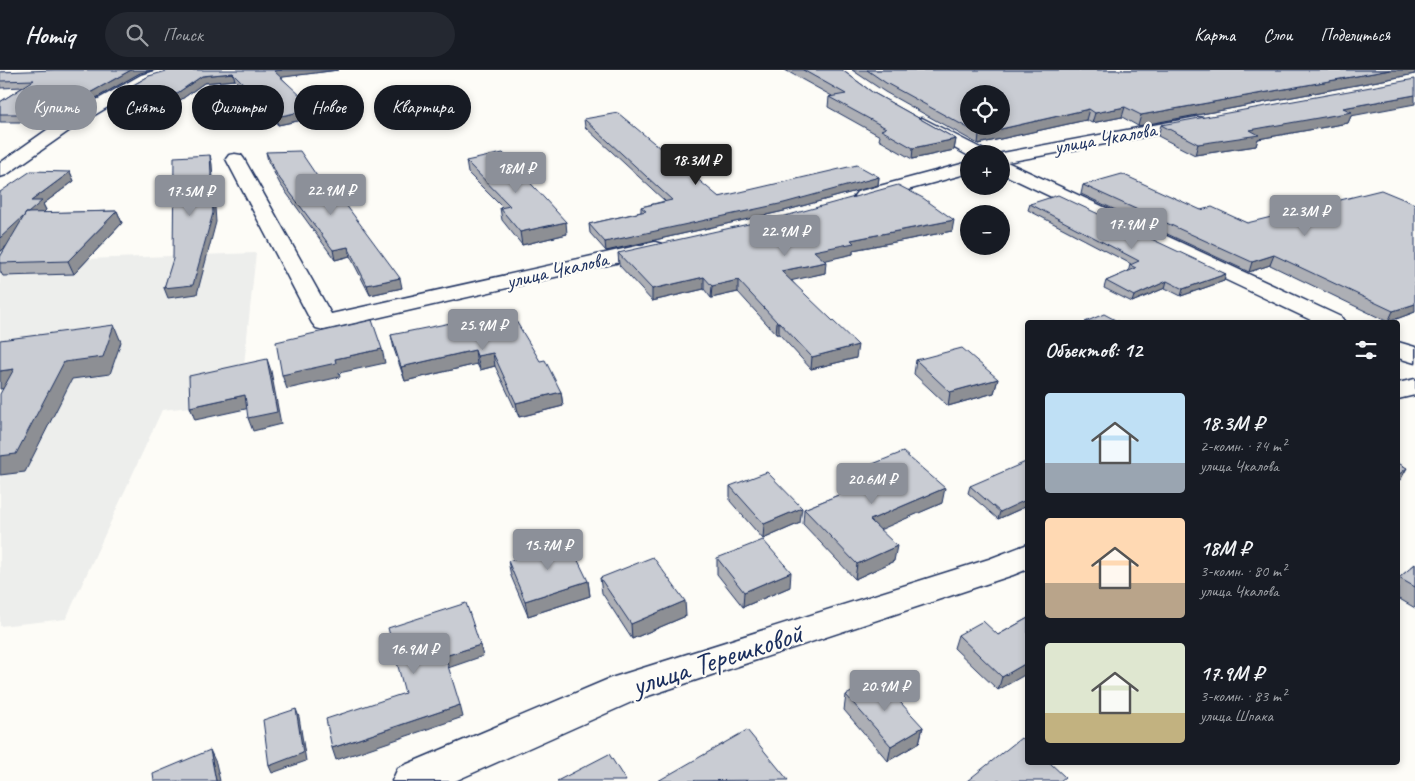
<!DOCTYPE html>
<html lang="ru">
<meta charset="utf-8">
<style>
:root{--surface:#171b24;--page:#242831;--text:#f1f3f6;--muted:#9ea1a6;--line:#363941;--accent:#8c9099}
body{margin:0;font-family:Caveat,sans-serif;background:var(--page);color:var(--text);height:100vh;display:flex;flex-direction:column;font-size:19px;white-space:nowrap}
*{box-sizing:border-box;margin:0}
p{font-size:16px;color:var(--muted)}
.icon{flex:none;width:28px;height:28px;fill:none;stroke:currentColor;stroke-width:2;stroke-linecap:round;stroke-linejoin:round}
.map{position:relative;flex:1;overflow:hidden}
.panel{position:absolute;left:1025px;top:250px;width:375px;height:445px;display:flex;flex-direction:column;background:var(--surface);border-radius:5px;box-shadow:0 2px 8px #0003}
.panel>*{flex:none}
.guide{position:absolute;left:15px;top:15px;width:475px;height:45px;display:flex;gap:10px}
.controls{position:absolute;left:960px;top:15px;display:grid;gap:10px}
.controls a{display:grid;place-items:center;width:50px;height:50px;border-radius:50%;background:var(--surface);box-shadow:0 2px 8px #0003;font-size:25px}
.price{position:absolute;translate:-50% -42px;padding:0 11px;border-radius:5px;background:var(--accent);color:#fff;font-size:16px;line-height:32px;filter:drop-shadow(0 1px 2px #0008)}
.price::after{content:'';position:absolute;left:50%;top:30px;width:15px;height:11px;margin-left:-8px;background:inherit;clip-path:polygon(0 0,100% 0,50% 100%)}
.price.active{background:#222;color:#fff}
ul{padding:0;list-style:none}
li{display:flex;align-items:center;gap:15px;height:125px;padding:0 20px}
li span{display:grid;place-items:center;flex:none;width:140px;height:100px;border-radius:5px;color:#555}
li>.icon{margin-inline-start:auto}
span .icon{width:60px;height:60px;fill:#fffc;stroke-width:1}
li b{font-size:21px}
h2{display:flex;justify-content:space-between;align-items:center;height:60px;padding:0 20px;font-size:21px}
.chip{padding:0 18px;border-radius:22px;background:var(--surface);box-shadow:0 2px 8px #0003;font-size:18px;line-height:45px}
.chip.active{background:var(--accent);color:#fff}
header{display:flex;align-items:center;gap:30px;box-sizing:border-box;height:70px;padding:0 25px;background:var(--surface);border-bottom:1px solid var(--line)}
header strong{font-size:24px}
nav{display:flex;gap:28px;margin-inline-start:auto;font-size:18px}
.search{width:350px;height:45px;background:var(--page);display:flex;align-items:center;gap:12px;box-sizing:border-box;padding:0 18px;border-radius:28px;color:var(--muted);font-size:19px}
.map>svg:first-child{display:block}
</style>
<header>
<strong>Homiq</strong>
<div class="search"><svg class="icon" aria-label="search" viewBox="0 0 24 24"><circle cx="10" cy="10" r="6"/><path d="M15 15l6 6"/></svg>Поиск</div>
<nav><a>Карта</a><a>Слои</a><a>Поделиться</a></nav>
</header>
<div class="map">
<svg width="1415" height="711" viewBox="0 0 1415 711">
<rect width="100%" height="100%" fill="#fdfcf7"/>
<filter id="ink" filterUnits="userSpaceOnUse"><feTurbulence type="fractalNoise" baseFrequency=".02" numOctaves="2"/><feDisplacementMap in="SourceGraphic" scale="10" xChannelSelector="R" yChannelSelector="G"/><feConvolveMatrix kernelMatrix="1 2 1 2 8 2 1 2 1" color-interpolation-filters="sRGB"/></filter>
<g filter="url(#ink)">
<path fill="#edeeec" d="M256,183L240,332L162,340L66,549L0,556V192Z"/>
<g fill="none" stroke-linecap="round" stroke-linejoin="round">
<g stroke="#1b2f5e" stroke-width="3">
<path id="street" d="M1197,47L1203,48L1205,52L1203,56L1007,92L1341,247L1345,252H1315L1001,103V84H997Z
M922,48L984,80L987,84H969V86L916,57L914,53L916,49Z
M235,84L241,85L244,89L331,244L655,172L662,174L666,178L662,182L655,184L324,260L316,258L312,253L226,89L229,85Z
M969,92V103L864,132L857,130L854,126L857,122Z
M1398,272L1415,277V293L1398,288Z
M1415,309V325L1398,329V313Z
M1028,474V499L1013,505L636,630L455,711H392L398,698L611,608L989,489Z"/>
</g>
<g stroke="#1b2f5e" stroke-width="3">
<path id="secondary" d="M158,0H182L180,3L151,11L73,58L6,105L0,107V93L61,50L141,5Z"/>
</g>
<use href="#street" fill="#fdfcf7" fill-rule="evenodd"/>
<use href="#secondary" fill="#fdfcf7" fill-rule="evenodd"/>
</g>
<path fill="#adafb5" stroke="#1b2f5e" d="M338,0L281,7L317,47L278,55L235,10L204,13L175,34L119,33L116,25L149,6Z
M785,0H842L872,22L956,69L954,80L912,89L879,70L880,66L828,37L829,27L832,26Z
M852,0H1415V4L1138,56L1122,47L1092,53L1086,50L978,74L885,22Z
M0,2L140,3L89,32L63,31L34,52H0V32L23,17L0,18Z
M1351,46L1348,53L1258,69L1256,76L1195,85L1158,66L1161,55Z
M584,49L719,127L879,107L878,115L784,141L606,181L590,163L589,154L641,142V137L665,131L585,57Z
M266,82L329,124L402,218L370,225L350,186L335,190L280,114L268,91Z
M466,91L567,164L522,175L502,150L500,138L502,137L468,103Z
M70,102L74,111L43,134L46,140L43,143L117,141L122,153L74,204L3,206L0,201V187L6,177L0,182V122Z
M1083,115L1201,140L1247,153L1415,242L1388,252L1270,195L1249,202L1081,124Z
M1030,134L1226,204L1224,211L1181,226L1165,218L1132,232L1104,218L1106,211L1128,202L1130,195L1131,194L1028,140Z
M952,161L853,180V184L824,190L825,203L791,210L856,288L811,299L779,264H776L738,222L711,228L704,219L652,231L619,195L618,183Z
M391,265L540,291L561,322L563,336L519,347L495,296L480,300L477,294L405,311L394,279Z
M916,290L998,309L994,323L948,336L914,304Z
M845,405L942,433L880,459L894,491L855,509L803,454L804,439L846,422L843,420Z
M730,416L800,453L763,469L730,431Z
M970,416L1027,436L998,449L968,423Z
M717,488L790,517L743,537L717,504Z
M508,491L588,511L590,526L528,546L511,506Z
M1415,494V538L1398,528V511L1399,508Z
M600,508L686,546L632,569L602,523Z
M1028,548L998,620L954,578L958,565H998Z
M846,625L923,657L919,673L888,691L844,640Z"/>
<path fill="#8d8f94" stroke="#1b2f5e" d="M131,0H152L140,3L89,32L86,25Z
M282,0H338L276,8L274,1Z
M1390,0H1415V4L1138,56L1141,45Z
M233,3L235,10L204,13L175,34L173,26L202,6Z
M60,24L63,31L34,52L31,44Z
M1415,25V34L1351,46L1348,53L1258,69L1256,76L1195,85L1198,74L1250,60L1343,38Z
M1125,37L1122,47L1092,53L1095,43Z
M315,39L317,47L278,55L276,47Z
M1089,39L1086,50L978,74L979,64Z
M956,69L954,80L912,89L913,78Z
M210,85L212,94L216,152L197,224L168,228L164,218Z
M70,102L74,111L43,134L46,140L0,182V168L31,131Z
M879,107L878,115L784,141L606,181L605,172Z
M117,141L122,153L74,204L68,191Z
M954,150L952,161L853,180V184L814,193V181L851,170Z
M566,152L567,164L522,175L520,162Z
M348,177L350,186L335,190L333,180Z
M1274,185L1270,195L1249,202L1252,192Z
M826,192L825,203L781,213V201Z
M1226,204L1224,211L1181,226L1183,219Z
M704,207V219L652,231V219Z
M400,208L402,218L370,225L367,215Z
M738,210V222L711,228L712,216Z
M1167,211L1165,218L1132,232L1134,226Z
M1415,234V242L1388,252L1393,241Z
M777,252H779V264H776Z
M114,255L121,272L110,304L72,309L25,402L0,405V386L64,292Z
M858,275L856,288L811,299L812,287Z
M382,279L385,293L339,303L340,307L287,319L282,305L335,289Z
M475,280L477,294L405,311L401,297Z
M493,283L495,296L480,300L477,286Z
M267,289L271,301L281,354L253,361L248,348Z
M14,299L23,316L0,319V301Z
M998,309L994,323L948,336L950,322Z
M561,322L563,336L519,347L516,333Z
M245,325L250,338L195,350L190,337Z
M1407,398L1401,409L1398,411V405Z
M945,418L942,433L868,465L870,450Z
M1028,426L1027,436L998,449L1000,442Z
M802,438L800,453L763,469L764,454Z
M897,476L894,491L855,509L857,494Z
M791,502L790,517L743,537L744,522Z
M588,511L590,526L528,546L525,531Z
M685,531L686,546L632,569L631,554Z
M480,575L483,586L448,598L445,586Z
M1028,592V603L998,620L1002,607Z
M460,635L463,647L336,690L332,678Z
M296,639L299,647L306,691L272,703L269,696Z
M923,657L919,673L888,691L891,676Z
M210,680L216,693L220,711H216Z"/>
<path fill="#c9ccd3" stroke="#1b2f5e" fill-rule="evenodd" d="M55,0H131L86,25L60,24L31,44H0V32L34,10L0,11V2Z
M170,0H282L274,1L315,39L276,47L233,3L202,6L173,26L116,25L149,6Z
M803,0H842L872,22L956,69L913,78L881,60L886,58L829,27L846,24Z
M867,0H1390L1141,45L1125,37L1095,43L1089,39L979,64L886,13ZM969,24H1001V56H969Z
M1415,9V25L1343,38L1352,42L1250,60L1259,65L1198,74L1161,55Z
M618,43L719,127L857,95L879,107L784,133L605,172L589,154L646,141L641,137L672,130L584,49Z
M300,81L329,124L335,120L400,208L367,215L348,177L333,180L277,105L266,82Z
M503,83L566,152L520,162L500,138L510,136L466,91Z
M210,85L213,143L193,215L164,218L173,189L174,87Z
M31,101L70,102L31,131H42L28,143H26L24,146L0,168V122Z
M1122,104L1201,140L1212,137L1247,153L1381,120L1415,134V234L1393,241L1274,185L1252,192L1083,115Z
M898,115L923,128L954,150L851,170L854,173L814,181L826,192L781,201L858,275L812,287L779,252H777L738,210L712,216L704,207L652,219L618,183L789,145Z
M1058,125L1226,204L1183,219L1167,211L1134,226L1106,211L1136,198L1130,195L1139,191L1030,134Z
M117,141L68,191L0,193V187L26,143Z
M510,241L540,291L545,290L561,322L516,333L493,283L477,286L475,280L401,297L391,265Z
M1104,244L1119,252H1085Z
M372,250L382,279L335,289L336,293L282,305L276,272Z
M114,255L103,287L64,292L16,384L0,386V324L14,299L0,301V270Z
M962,278L998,309L950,322L916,290Z
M267,289L277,342L248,348L245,325L190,337L189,306Z
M903,382L945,418L870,450L897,476L857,494L804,439L858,417L845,405Z
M1028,391V426H1027L1028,427V429L1000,442L970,416Z
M1398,393L1407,398L1398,405Z
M767,402L802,438L764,454L730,416Z
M763,470L791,502L744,522L717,488Z
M569,472L588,511L525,531L508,491Z
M653,487L685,531L631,554L600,508Z
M1415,494V517L1399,508Z
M466,533L480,575L445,586L460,635L332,678L326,649L405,623L388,558Z
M1028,548V592L1002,607L958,565L983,551L998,565Z
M878,608L923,657L891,676L846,625Z
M296,639L303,683L269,696L263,650Z
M747,660L788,710L658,711Z
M1021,668L1028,674V692H1049L1065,707L1060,711H967Z
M210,680L216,711H154L153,704Z
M609,684L626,711H557Z"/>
</g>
<g text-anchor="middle" stroke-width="4.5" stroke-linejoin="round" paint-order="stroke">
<g font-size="21" fill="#1b2f5e" stroke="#fdfcf7">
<text transform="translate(1105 68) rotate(-10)" y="7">улица Чкалова</text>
<text transform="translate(557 200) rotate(-13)" y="7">улица Чкалова</text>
</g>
<g font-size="30" fill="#1b2f5e" stroke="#fdfcf7">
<text transform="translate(717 589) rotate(-18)" y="10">улица Терешковой</text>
</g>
</g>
</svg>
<div class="controls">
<a><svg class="icon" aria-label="locate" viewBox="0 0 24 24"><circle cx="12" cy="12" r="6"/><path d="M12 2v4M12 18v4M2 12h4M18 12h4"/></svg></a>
<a>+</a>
<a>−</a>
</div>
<b class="price active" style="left:696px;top:116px">18.3M ₽</b>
<b class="price" style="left:516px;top:124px">18M ₽</b>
<b class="price" style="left:331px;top:146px">22.9M ₽</b>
<b class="price" style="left:190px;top:147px">17.5M ₽</b>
<b class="price" style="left:1305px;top:167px">22.3M ₽</b>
<b class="price" style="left:1132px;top:180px">17.9M ₽</b>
<b class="price" style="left:785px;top:187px">22.9M ₽</b>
<b class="price" style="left:483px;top:281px">25.9M ₽</b>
<b class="price" style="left:872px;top:435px">20.6M ₽</b>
<b class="price" style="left:548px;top:501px">15.7M ₽</b>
<b class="price" style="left:414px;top:605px">16.9M ₽</b>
<b class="price" style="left:885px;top:642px">20.9M ₽</b>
<div class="guide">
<a class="chip active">Купить</a>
<a class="chip">Снять</a>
<a class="chip">Фильтры</a>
<a class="chip">Новое</a>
<a class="chip">Квартира</a>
</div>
<section class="panel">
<h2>Объектов: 12<svg class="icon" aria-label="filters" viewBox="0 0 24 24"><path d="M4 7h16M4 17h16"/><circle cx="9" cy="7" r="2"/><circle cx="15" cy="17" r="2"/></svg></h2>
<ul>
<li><span style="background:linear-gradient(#bfe0f5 70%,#9aa5b1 0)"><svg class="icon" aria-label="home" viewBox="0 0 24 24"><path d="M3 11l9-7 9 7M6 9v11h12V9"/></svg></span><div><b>18.3M ₽</b><p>2-комн. · 74 m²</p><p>улица Чкалова</p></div></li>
<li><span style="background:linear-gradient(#ffd9b3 65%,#b9a48a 0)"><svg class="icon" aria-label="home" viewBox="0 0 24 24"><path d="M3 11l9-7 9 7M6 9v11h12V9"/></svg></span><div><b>18M ₽</b><p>3-комн. · 80 m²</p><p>улица Чкалова</p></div></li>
<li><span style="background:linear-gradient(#dfe7d0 70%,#c2b280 0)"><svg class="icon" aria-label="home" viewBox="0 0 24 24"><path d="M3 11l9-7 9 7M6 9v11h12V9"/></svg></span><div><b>17.9M ₽</b><p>3-комн. · 83 m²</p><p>улица Шпака</p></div></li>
</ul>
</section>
</div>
